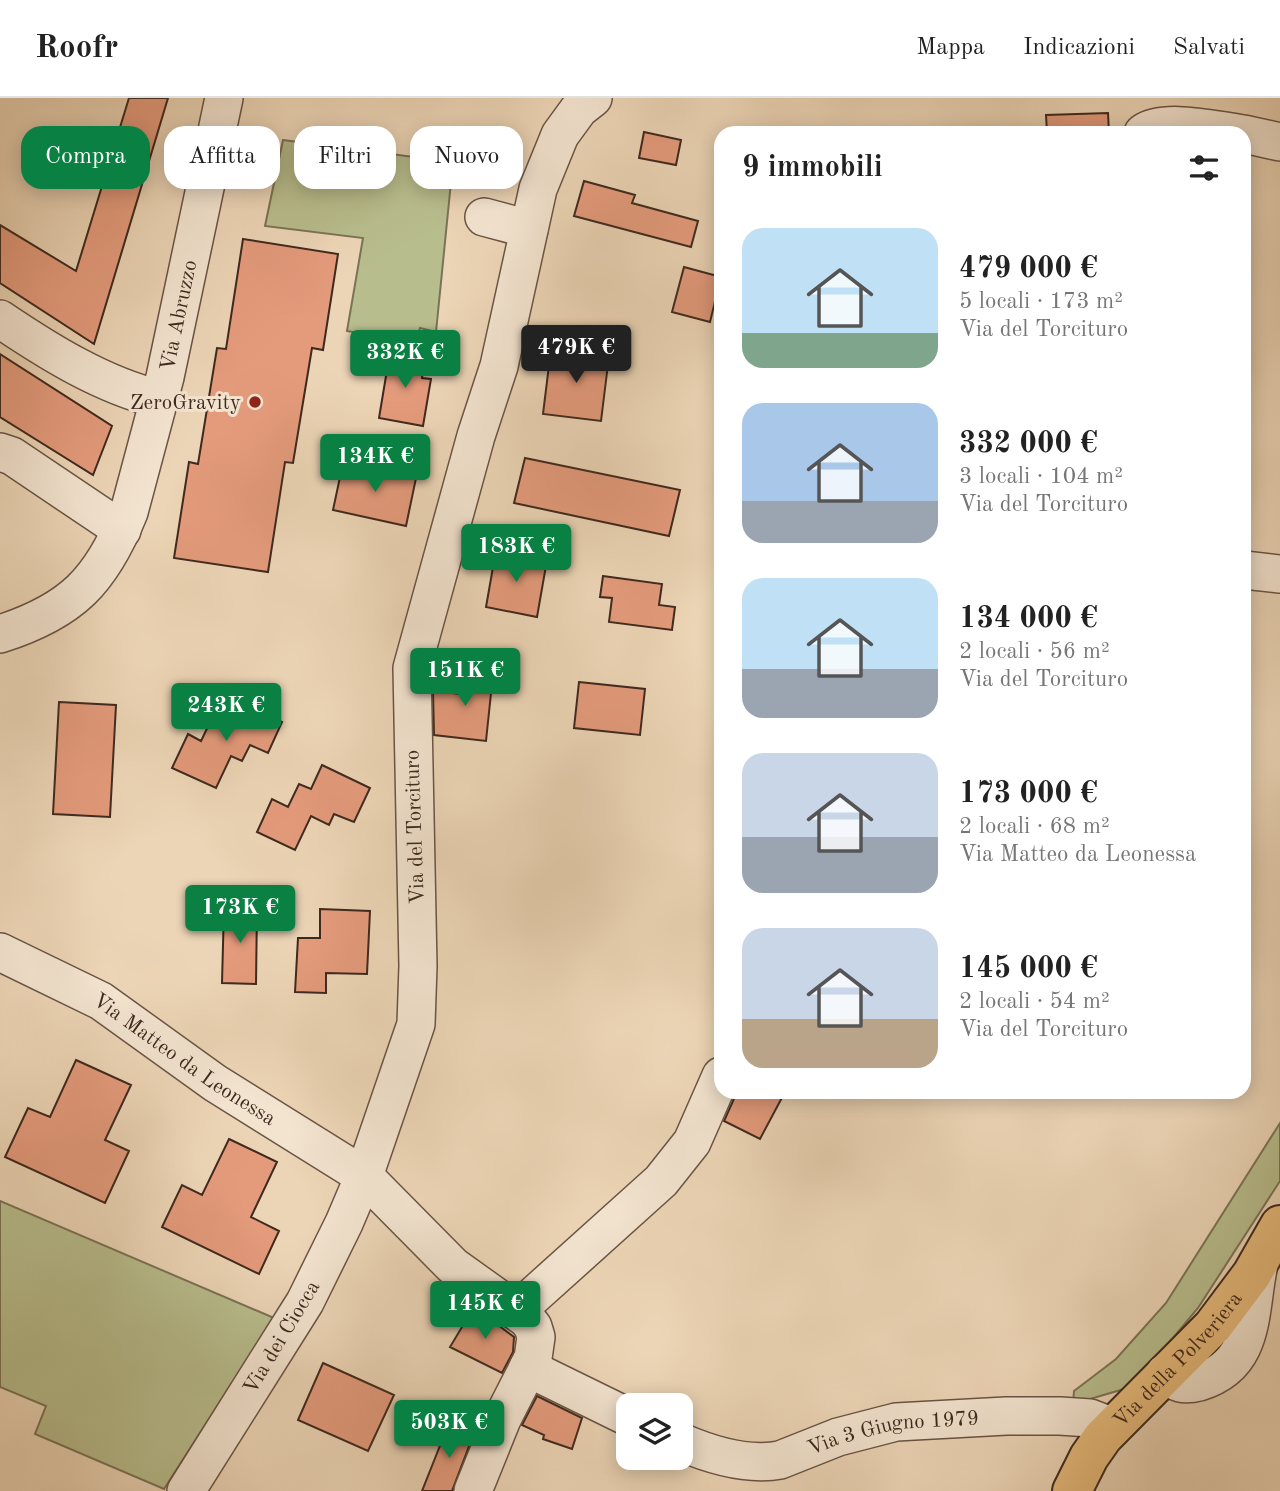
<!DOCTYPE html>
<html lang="it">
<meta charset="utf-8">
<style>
:root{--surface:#fff;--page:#f2f2f2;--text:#222;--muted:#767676;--line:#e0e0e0;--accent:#0b8043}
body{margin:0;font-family:"Old Standard TT",serif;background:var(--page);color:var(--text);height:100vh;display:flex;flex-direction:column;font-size:26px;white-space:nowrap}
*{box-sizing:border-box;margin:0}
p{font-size:23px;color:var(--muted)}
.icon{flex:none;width:38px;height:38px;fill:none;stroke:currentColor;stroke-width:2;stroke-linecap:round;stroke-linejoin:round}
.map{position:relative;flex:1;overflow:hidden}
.side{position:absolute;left:714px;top:28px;width:537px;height:973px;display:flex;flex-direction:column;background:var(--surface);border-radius:21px;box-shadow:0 4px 18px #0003}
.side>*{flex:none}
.hud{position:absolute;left:21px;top:28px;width:588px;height:63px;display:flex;gap:14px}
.buttons{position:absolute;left:616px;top:1295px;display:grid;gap:14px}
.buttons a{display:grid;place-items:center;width:77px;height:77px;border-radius:14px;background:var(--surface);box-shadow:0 4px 18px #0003;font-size:35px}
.price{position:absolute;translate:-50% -60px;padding:0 16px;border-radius:7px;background:var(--accent);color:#fff;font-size:23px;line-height:46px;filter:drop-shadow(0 2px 4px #0008)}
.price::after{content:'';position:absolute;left:50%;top:42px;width:21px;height:16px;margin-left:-10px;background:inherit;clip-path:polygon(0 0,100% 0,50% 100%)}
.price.current{background:#222;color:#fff}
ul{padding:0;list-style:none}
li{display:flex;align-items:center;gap:21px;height:175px;padding:0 28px}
li span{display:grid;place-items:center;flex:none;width:196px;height:140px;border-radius:21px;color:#555}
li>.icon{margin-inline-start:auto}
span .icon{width:84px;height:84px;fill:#fffc;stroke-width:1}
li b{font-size:30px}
h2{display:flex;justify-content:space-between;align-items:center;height:84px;padding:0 28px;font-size:30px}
.chip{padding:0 24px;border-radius:21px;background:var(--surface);box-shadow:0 4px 18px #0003;font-size:24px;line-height:63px}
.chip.current{background:var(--accent);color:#fff}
header{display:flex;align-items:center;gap:42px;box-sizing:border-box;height:98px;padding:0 35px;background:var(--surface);border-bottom:2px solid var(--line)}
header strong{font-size:33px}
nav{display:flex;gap:38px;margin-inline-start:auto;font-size:24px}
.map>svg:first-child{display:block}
</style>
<header>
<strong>Roofr</strong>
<nav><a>Mappa</a><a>Indicazioni</a><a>Salvati</a></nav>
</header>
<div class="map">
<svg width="1280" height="1393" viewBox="0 0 1280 1393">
<rect width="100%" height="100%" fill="#ecd5b6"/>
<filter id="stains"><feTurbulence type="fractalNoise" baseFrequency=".00286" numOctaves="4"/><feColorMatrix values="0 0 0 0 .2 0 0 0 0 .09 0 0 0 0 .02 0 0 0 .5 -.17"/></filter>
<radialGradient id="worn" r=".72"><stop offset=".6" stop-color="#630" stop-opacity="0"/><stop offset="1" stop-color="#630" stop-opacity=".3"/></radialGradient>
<path fill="#b8bd8d" stroke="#7b7356" stroke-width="2" d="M283,42L453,64L436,234L420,230L416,246L347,233L363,140L265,128Z
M1280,1025V1083L1198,1210L1163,1252L1124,1291L1073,1306L1074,1293L1116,1261L1166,1205Z
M0,1103L274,1220L164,1391L35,1336L46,1308L0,1289Z"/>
<path fill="#e49b7c" stroke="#3e291f" stroke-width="2" d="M129,0H168L94,246L0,185V127L76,173Z
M1108,15L1109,35H1047L1046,17Z
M644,34L681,42L676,67L639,60Z
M584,83L635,97L632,105L698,123L691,149L574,118Z
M243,141L338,156L323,252L312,250L293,365L285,364L268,474L174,460L189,364L198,366L217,250L226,251Z
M684,169L721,179L710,224L672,214Z
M551,251L609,258L601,323L543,316Z
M390,254L425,260L422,280L431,281L423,328L379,320Z
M0,256L112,328L93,377L0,319Z
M525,360L680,392L669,438L514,405Z
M343,365L416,380L406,428L333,412Z
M496,452L547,462L537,519L486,509Z
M603,478L662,486L659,507L675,509L672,532L609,524L612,500L600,499Z
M462,572L493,576L486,643L434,637L433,593L460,596Z
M579,584L645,591L640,637L574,630Z
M235,601L282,624L268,655L250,647L242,663L231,658L216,690L172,670L188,636L201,643L213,618L224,623Z
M59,604L116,607L110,719L53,716Z
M322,667L370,690L354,724L334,716L329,727L311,718L295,752L257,734L272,701L288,709L299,686L311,691Z
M224,809H257L256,886L222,885Z
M320,811L370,813L367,876L326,875V895L295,894L298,840H320Z
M76,962L131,987L105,1042L129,1053L105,1105L5,1059L28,1010L50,1019Z
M737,994H785L760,1041L724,1023Z
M229,1041L277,1064L251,1119L279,1133L259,1176L162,1129L182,1087L202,1097Z
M474,1209L514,1239L513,1254L502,1275L450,1249Z
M323,1265L394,1297L368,1353L298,1322Z
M537,1298L582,1320L572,1351L543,1341L544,1337L522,1327Z
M449,1325L474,1335L452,1393H422Z"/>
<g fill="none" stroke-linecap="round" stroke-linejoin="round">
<g stroke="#6a5445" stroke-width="40">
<g id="minor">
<path d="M1143,35C1164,20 1213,32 1238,35"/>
<path d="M1244,36L1280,44"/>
<path d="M484,119L529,131"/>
<path d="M0,221C49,254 102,287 159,301"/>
<path d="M0,354L12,358L122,432"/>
<path d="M1244,472L1280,476"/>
<path id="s1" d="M0,536C72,513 101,483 129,414L165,279L224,0"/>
<path id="s2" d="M0,854L101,903L215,985L364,1078L344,1125L305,1204L186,1393"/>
<path d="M519,1214L531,1200L661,1083L692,1044L721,978"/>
<path d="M528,1270L628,1319"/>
<path d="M1165,1275C1176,1286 1184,1288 1199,1284C1259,1266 1248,1208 1260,1162"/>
<path id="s3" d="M681,1344C711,1357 747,1368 780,1362L838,1339L896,1324L1006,1318H1060L1090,1320L1103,1325L1111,1331"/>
<path d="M473,1393L502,1321L533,1260L536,1239L533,1229L527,1221L453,1168L364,1078L416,926L418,868L412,570L476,338L499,268L538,91L560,37L579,11L593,0"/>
</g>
</g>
<g stroke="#3e291f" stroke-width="42">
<g id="major">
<path id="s4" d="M1072,1393L1089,1359L1103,1339L1213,1228L1252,1176L1280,1127"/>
</g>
</g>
<use href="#minor" stroke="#f3e4d0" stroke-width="37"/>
<use href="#major" stroke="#e6ba7b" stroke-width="38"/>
</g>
<circle fill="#8f2418" stroke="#f3e4d0" stroke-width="2.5" cx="255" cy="304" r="7"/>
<g text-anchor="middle" stroke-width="6" stroke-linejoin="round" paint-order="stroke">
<g font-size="21" fill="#3e291f" stroke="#f3e4d0">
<text dy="7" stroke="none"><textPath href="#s1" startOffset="388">Via Abruzzo</textPath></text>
<text transform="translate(414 729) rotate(-92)" y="7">Via del Torcituro</text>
<text dy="7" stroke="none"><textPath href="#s2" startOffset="214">Via Matteo da Leonessa</textPath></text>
<text transform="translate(281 1239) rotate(-59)" y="7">Via dei Ciocca</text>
<text dy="7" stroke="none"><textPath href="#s4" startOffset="170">Via della Polveriera</textPath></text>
<text dy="7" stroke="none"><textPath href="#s3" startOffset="220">Via 3 Giugno 1979</textPath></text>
</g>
<g font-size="21" fill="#3e291f" stroke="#f3e4d0" text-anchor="end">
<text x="241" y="311">ZeroGravity</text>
</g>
</g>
<rect width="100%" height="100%" filter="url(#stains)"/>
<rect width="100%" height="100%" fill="url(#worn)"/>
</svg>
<div class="buttons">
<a><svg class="icon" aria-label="layers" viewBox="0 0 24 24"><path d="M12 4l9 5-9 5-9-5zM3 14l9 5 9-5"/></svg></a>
</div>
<b class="price current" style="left:576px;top:287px">479K €</b>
<b class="price" style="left:405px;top:292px">332K €</b>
<b class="price" style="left:375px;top:396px">134K €</b>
<b class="price" style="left:516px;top:486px">183K €</b>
<b class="price" style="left:465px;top:610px">151K €</b>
<b class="price" style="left:226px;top:645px">243K €</b>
<b class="price" style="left:240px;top:847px">173K €</b>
<b class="price" style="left:485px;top:1243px">145K €</b>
<b class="price" style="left:449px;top:1362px">503K €</b>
<div class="hud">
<a class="chip current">Compra</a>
<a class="chip">Affitta</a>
<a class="chip">Filtri</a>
<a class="chip">Nuovo</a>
</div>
<section class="side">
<h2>9 immobili<svg class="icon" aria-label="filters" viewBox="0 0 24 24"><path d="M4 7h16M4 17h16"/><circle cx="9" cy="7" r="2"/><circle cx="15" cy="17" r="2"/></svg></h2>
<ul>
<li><span style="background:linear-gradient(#bfe0f5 75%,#7fa58c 0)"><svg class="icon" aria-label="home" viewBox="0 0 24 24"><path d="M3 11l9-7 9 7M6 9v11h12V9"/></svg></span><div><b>479 000 €</b><p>5 locali · 173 m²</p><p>Via del Torcituro</p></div></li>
<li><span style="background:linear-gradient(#a9c7e8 70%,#9aa5b1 0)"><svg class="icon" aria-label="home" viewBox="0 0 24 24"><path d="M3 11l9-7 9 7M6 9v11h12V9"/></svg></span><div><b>332 000 €</b><p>3 locali · 104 m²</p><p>Via del Torcituro</p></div></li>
<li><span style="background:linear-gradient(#bfe0f5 65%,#9aa5b1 0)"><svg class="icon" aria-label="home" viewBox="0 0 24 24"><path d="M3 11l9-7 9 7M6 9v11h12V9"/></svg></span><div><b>134 000 €</b><p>2 locali · 56 m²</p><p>Via del Torcituro</p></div></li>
<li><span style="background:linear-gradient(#c9d6e8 60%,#9aa5b1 0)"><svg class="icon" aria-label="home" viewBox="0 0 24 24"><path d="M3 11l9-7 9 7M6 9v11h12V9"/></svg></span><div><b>173 000 €</b><p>2 locali · 68 m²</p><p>Via Matteo da Leonessa</p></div></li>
<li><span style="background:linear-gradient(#c9d6e8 65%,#b9a48a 0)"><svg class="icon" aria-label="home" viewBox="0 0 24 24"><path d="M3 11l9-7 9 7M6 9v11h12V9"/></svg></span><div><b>145 000 €</b><p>2 locali · 54 m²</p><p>Via del Torcituro</p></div></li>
</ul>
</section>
</div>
